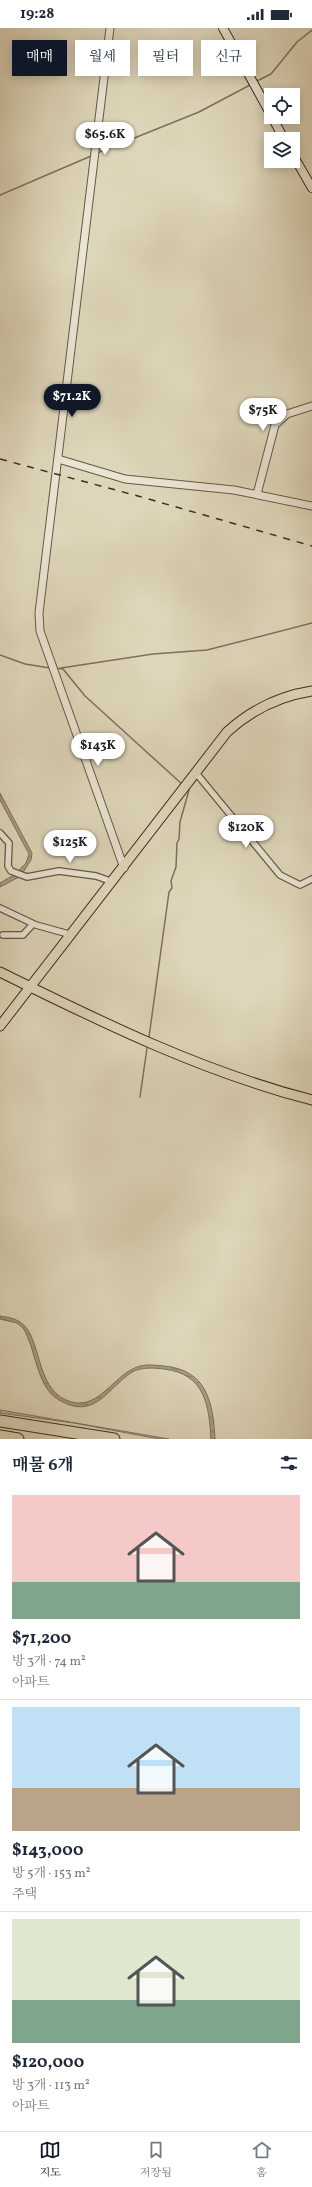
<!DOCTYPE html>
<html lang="ko">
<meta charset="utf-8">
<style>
:root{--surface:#fff;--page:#f6f6f7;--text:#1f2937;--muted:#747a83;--line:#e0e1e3;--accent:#111827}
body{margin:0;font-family:Vollkorn,"Noto Serif KR",serif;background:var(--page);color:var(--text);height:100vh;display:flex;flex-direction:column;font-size:15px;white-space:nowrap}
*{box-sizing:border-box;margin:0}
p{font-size:13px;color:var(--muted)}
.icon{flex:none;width:22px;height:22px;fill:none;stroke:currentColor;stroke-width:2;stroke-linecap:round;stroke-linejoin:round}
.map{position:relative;height:1411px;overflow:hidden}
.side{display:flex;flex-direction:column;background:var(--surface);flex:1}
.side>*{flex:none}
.top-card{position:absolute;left:12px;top:12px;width:288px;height:36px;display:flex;gap:8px}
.buttons{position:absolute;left:264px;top:60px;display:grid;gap:8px}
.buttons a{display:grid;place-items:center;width:36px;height:36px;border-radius:0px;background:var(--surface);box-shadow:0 2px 10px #0003;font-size:20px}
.price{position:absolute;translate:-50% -34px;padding:0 9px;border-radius:14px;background:#fff;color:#222;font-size:13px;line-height:26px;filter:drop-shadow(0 1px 2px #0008)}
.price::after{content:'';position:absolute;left:50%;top:24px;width:12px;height:9px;margin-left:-6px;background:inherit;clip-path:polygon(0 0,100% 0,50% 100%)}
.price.active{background:var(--accent);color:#fff}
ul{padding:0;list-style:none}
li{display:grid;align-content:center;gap:8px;height:212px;padding:0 12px}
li+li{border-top:1px solid var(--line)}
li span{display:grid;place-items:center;height:124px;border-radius:0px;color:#555}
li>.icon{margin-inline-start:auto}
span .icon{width:72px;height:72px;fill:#fffc;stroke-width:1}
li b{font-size:17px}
h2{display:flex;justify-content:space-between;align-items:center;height:48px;padding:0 12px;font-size:17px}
.tag{padding:0 14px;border-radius:0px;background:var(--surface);box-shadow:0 2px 10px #0003;font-size:14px;line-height:36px}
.tag.active{background:var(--accent);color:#fff}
.status{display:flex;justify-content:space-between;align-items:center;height:28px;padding:0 20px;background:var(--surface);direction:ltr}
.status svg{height:11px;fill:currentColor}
.tab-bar{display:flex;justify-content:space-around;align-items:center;height:56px;border-top:1px solid var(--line);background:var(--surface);font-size:11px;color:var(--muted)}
.tab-bar a{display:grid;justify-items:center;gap:2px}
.tab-bar .active{color:var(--accent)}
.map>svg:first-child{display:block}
</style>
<div class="status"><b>19:28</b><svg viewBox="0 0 49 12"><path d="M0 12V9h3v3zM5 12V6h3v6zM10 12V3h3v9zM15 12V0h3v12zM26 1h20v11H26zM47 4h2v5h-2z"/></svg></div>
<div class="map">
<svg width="312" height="1411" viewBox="0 0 312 1411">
<defs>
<pattern id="grass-dots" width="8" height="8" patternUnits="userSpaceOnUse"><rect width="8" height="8" fill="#c2b9a0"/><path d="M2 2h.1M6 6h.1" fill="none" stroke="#9f9782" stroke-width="1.8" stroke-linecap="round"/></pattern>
<pattern id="water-ripples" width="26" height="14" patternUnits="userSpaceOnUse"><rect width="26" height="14" fill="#a79d85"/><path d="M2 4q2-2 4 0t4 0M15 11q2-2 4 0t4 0" fill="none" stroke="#89806c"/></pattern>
</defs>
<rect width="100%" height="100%" fill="#ded6ba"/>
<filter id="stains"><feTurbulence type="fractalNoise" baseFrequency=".005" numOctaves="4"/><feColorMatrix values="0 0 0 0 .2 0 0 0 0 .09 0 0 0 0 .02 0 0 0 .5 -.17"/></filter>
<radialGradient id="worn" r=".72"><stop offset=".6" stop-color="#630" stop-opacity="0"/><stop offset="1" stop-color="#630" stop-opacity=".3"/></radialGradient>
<path fill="url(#grass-dots)" stroke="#7e7460" d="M0,1382L169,1411H159L74,1395L0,1385Z"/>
<path fill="url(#water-ripples)" stroke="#7c715c" d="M0,765L32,825L31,832L22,846L17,844L26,835L29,826L0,772Z
M14,847L19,849L0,859V855Z
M0,1288C7,1289 14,1290 20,1294C42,1308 35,1359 66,1372C97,1386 112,1348 137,1339C145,1336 155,1337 164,1338C207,1342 213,1374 215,1411H211C209,1377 205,1346 164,1341C155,1340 144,1339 134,1343C109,1357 96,1394 59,1372C36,1359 36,1320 23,1300L17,1295L0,1291Z"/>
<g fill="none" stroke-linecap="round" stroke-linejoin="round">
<path stroke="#7c715c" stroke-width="1.5" d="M255,54L271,46L297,14L312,2
M97,125L199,84L250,57
M0,167L91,128
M0,627L25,636L50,640
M56,640L63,641L85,668L183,757
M61,640L153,626L207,622L312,595
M149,1009L169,864L172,860L171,853L176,839L177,815L179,811L180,794L189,762L187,760
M140,1069L147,1020"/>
<g stroke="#645846" stroke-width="8">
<path id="minor" d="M196,745L280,847L300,857L312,851
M0,805L9,815L8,838L11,843L27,849L59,843L96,848L113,854
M0,880L36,897L72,907
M3,907H23L33,896"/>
</g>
<g stroke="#645846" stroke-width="9">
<path id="tertiary" d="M110,0L39,585L40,603L124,840
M58,431L125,451L234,462L312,478
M257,466L275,397L287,386L312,378"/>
</g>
<g stroke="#3b2e1f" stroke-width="10">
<path id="secondary" d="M223,0L271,87
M272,89L284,111
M293,127L312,160"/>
</g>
<g stroke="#3b2e1f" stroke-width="11">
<path id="primary" d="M0,944C101,994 203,1044 312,1072
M0,998L227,704C251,682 280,668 312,663"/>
</g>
<g stroke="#3b2e1f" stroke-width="13">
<path id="motorway" d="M0,1393L114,1411
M0,1408L18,1411"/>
</g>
<use href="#minor" stroke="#eae4d2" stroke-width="5.5"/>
<use href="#tertiary" stroke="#eae4d2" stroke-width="7"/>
<use href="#secondary" stroke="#eae4d2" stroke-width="8"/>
<use href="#primary" stroke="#ded6ba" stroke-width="9"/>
<use href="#motorway" stroke="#ded6ba" stroke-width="11"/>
<path stroke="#3b2e1f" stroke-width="1.5" stroke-dasharray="7 7" stroke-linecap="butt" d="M0,431L138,468L312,518"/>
</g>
<rect width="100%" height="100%" filter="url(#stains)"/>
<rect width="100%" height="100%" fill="url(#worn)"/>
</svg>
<div class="buttons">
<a><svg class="icon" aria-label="locate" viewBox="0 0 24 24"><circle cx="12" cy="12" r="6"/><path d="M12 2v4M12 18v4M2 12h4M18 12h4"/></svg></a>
<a><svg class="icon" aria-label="layers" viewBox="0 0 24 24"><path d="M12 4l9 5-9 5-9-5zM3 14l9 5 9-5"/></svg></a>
</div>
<b class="price" style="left:105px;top:128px">$65.6K</b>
<b class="price active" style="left:72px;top:390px">$71.2K</b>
<b class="price" style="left:263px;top:404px">$75K</b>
<b class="price" style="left:98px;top:739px">$143K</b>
<b class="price" style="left:246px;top:821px">$120K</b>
<b class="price" style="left:70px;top:836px">$125K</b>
<div class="top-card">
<a class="tag active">매매</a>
<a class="tag">월세</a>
<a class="tag">필터</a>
<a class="tag">신규</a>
</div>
</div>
<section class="side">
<h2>매물 6개<svg class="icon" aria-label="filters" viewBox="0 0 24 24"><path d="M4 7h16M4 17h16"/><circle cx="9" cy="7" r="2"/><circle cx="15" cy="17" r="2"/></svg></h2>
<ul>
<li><span style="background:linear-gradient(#f6c9c9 70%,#7fa58c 0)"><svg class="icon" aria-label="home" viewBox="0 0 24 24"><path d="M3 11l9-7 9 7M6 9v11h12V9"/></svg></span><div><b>$71,200</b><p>방 3개 · 74 m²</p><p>아파트</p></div></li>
<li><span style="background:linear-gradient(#bfe0f5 65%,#b9a48a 0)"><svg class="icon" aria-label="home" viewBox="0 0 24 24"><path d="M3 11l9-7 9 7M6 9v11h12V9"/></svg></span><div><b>$143,000</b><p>방 5개 · 153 m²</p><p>주택</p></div></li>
<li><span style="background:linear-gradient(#dfe7d0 65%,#7fa58c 0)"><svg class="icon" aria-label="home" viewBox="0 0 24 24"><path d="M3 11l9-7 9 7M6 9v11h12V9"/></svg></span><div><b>$120,000</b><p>방 3개 · 113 m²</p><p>아파트</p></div></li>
</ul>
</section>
<nav class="tab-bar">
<a class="active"><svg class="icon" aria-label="map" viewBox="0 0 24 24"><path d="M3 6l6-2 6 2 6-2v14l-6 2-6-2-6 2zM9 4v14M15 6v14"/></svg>지도</a>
<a><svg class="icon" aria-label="saved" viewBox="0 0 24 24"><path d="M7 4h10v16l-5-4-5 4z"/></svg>저장됨</a>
<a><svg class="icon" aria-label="home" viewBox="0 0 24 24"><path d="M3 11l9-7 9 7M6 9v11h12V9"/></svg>홈</a>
</nav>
